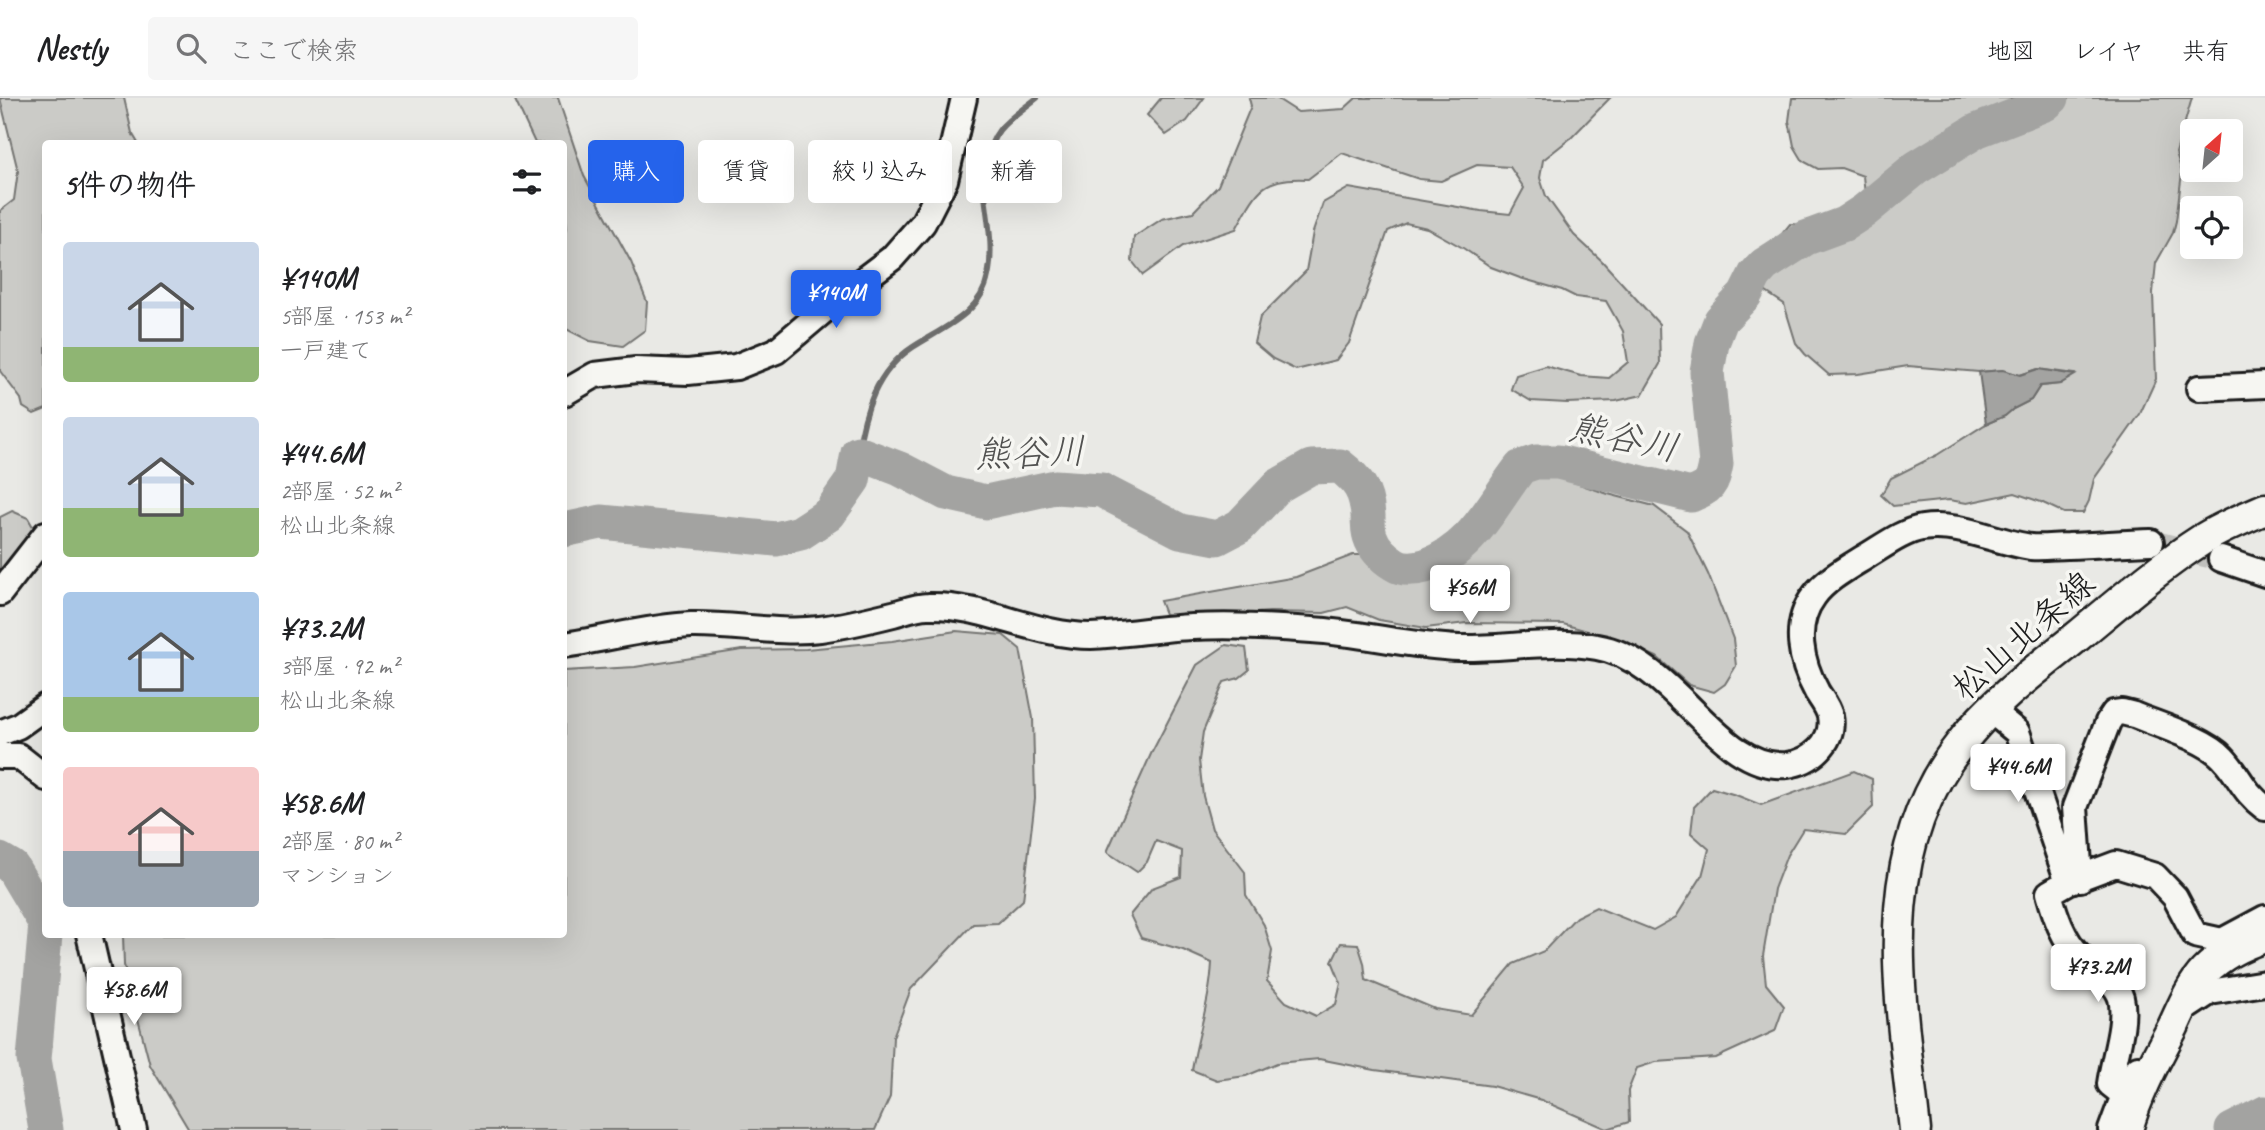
<!DOCTYPE html>
<html lang="ja">
<meta charset="utf-8">
<style>
:root{--surface:#fff;--page:#f6f6f6;--text:#202124;--muted:#757577;--line:#e0e0e0;--accent:#2563eb}
body{margin:0;font-family:Caveat,"Klee One",sans-serif;background:var(--page);color:var(--text);height:100vh;display:flex;flex-direction:column;font-size:26px;white-space:nowrap}
*{box-sizing:border-box;margin:0}
p{font-size:23px;color:var(--muted)}
.icon{flex:none;width:38px;height:38px;fill:none;stroke:currentColor;stroke-width:2;stroke-linecap:round;stroke-linejoin:round}
.map{position:relative;flex:1;overflow:hidden}
.sheet{position:absolute;left:42px;top:42px;width:525px;height:798px;display:flex;flex-direction:column;background:var(--surface);border-radius:7px;box-shadow:0 7px 28px #0002}
.sheet>*{flex:none}
.hud{position:absolute;left:588px;top:42px;width:665px;height:63px;display:flex;gap:14px}
.needle{width:46px;rotate:27deg}
.fabs{position:absolute;left:2180px;top:21px;display:grid;gap:14px}
.fabs a{display:grid;place-items:center;width:63px;height:63px;border-radius:7px;background:var(--surface);box-shadow:0 7px 28px #0002;font-size:35px}
.price{position:absolute;translate:-50% -60px;padding:0 16px;border-radius:7px;background:#fff;color:#222;font-size:23px;line-height:46px;filter:drop-shadow(0 2px 4px #0008)}
.price::after{content:'';position:absolute;left:50%;top:42px;width:21px;height:16px;margin-left:-10px;background:inherit;clip-path:polygon(0 0,100% 0,50% 100%)}
.price.selected{background:var(--accent);color:#fff}
ul{padding:0;list-style:none}
li{display:flex;align-items:center;gap:21px;height:175px;padding:0 21px}
li span{display:grid;place-items:center;flex:none;width:196px;height:140px;border-radius:7px;color:#555}
li>.icon{margin-inline-start:auto}
span .icon{width:84px;height:84px;fill:#fffc;stroke-width:1}
li b{font-size:30px}
h2{display:flex;justify-content:space-between;align-items:center;height:84px;padding:0 21px;font-size:30px}
.chip{padding:0 24px;border-radius:7px;background:var(--surface);box-shadow:0 7px 28px #0002;font-size:24px;line-height:63px}
.chip.selected{background:var(--accent);color:#fff}
header{display:flex;align-items:center;gap:42px;box-sizing:border-box;height:98px;padding:0 35px;background:var(--surface);border-bottom:2px solid var(--line)}
header strong{font-size:33px}
nav{display:flex;gap:38px;margin-inline-start:auto;font-size:24px}
.search{width:490px;height:63px;background:var(--page);display:flex;align-items:center;gap:18px;box-sizing:border-box;padding:0 24px;border-radius:7px;color:var(--muted);font-size:26px}
.map>svg:first-child{display:block}
</style>
<header>
<strong>Nestly</strong>
<div class="search"><svg class="icon" aria-label="search" viewBox="0 0 24 24"><circle cx="10" cy="10" r="6"/><path d="M15 15l6 6"/></svg>ここで検索</div>
<nav><a>地図</a><a>レイヤ</a><a>共有</a></nav>
</header>
<div class="map">
<svg width="2265" height="1032" viewBox="0 0 2265 1032">
<rect width="100%" height="100%" fill="#e9e9e5"/>
<filter id="ink" filterUnits="userSpaceOnUse"><feTurbulence type="fractalNoise" baseFrequency=".0143" numOctaves="2"/><feDisplacementMap in="SourceGraphic" scale="14" xChannelSelector="R" yChannelSelector="G"/><feConvolveMatrix kernelMatrix="1 2 1 2 8 2 1 2 1" color-interpolation-filters="sRGB"/></filter>
<g filter="url(#ink)">
<path fill="#cbcbc7" stroke="#747472" stroke-width="2" d="M0,0H124L132,35L138,45L46,46V311L34,316L23,309L21,301L0,273V113L14,102L18,73Z
M514,0H558L584,78L631,164L647,204L645,232L623,248L590,243L564,230V139L567,130L564,107V46L535,45Z
M1161,0H1204L1187,23L1166,37L1147,17Z
M1249,0H1276L1298,14L1344,11L1356,0H1610L1572,39L1543,62L1540,80L1546,98L1574,137L1601,162L1659,226L1660,266L1642,297L1616,303L1567,305L1531,303L1511,291L1516,277L1546,268L1581,278L1609,280L1628,264L1623,233L1606,203L1576,199L1562,192L1520,180L1491,169L1463,150L1427,130L1406,125L1388,133L1349,245L1336,262L1296,272L1273,261L1254,245L1260,219L1306,173L1313,134L1323,105L1349,90L1481,113L1510,116L1524,90L1510,69L1477,67L1441,83L1419,81L1342,55L1308,81C1262,78 1257,93 1236,131L1183,148L1143,177L1132,163L1134,139L1162,121L1193,114L1218,88L1251,8Z
M1792,0H2192L2176,55L2182,74L2176,123L2173,135L2156,165L2153,195L2156,281L2140,316L2094,381L2089,403L2083,415H2064L2041,404L2015,395L1967,405L1949,402L1893,408L1881,397L1891,380L1937,357L1986,326L2005,318L2013,311L2031,302L2040,288L2060,286L2074,276L2038,271L2020,277L2003,272L1979,274L1908,268L1858,276L1829,277L1805,256L1796,245L1784,206L1766,194L1754,180L1767,154L1790,126L1831,128L1858,112L1865,97L1863,78L1841,70L1818,71L1803,63L1794,48L1789,23Z
M1553,377L1608,396L1654,408L1687,433L1708,476L1733,541L1736,568L1725,586L1714,594L1689,587L1657,559L1616,541L1563,526L1466,525L1426,530L1379,522L1347,509L1324,515L1270,514L1185,520L1165,516L1160,503L1296,479L1353,457H1402L1435,452L1479,423L1521,382Z
M12,413L28,420L40,441L0,506V419Z
M956,533L1003,537L1020,551L1033,620L1035,701L1023,802L998,825L973,826L911,891L893,939L890,999L875,1032H189L150,967L124,867L123,837L564,836V573L635,569L742,552L806,551L892,543Z
M1226,547L1246,550L1249,572L1239,580L1224,584L1203,634L1199,662L1203,698L1212,731L1245,774L1246,797L1264,827L1272,853L1267,883L1286,904L1316,918L1336,906L1341,885L1332,863L1341,845L1358,846L1364,865L1366,882L1435,911L1471,917L1513,866L1544,853L1576,819L1596,809L1653,832L1676,819L1702,778L1709,751L1691,735L1694,709L1712,690L1736,697L1761,707L1854,673L1872,681L1873,709L1846,736L1803,731L1787,757L1774,791L1763,858L1766,886L1784,908L1775,933L1716,960L1656,964L1637,970L1628,993L1629,1024L1607,1031L1541,1002L1492,988L1375,972L1319,961L1277,965L1246,978L1217,982L1192,972C1198,935 1210,903 1212,865L1183,852L1141,840L1130,817L1152,790L1181,779L1182,753L1156,743L1147,764L1137,774L1107,754L1151,656L1197,567Z"/>
<path fill="#a3a3a1" stroke="#6d6d6c" stroke-width="2" d="M2038,271L2075,277L2060,286L2040,288L2031,302L2013,311L2005,318L1986,326L1979,274L2003,272L2020,277Z"/>
<g fill="none" stroke-linecap="round" stroke-linejoin="round">
<path stroke="#6d6d6c" stroke-width="6" d="M985,67C993,28 1008,23 1037,0
M858,355C864,314 876,273 913,249C942,230 981,216 988,178C994,151 988,124 985,98"/>
<path stroke="#a3a3a1" stroke-width="35" d="M564,432L601,424L776,441L800,435L829,416L853,382L858,355L900,371L946,395L986,404L1055,389L1101,392L1180,433L1217,440L1240,428L1278,388L1311,369L1340,368C1358,382 1366,392 1368,417C1368,423 1368,432 1370,438C1374,451 1383,459 1394,466C1403,472 1414,471 1425,468C1474,451 1491,407 1521,369L1536,364H1558L1691,397C1710,389 1712,387 1716,366L1707,274L1712,245L1721,222L1745,197L1755,177L1764,167L1806,140L1844,126L1864,113L1916,70L1976,33L2045,6L2052,0
M0,762L12,769L46,826
M46,826L34,961L46,1032
M2232,1032L2265,1015"/>
<path stroke="#c0c0bd" stroke-width="24" stroke-dasharray="24 12" stroke-linecap="butt" d="M2151,444L2221,461"/>
<g stroke="#1c1c1c" stroke-width="30">
<path id="minor" d="M2199,290L2265,287
M564,295L595,277L636,272L688,274L736,269L776,253L835,203L892,160L923,125L945,82L964,0
M2221,461L2265,476
M0,495L46,436
M564,547C606,541 648,529 691,527C734,526 777,536 820,531C844,528 869,522 893,516C904,513 916,508 928,508C983,506 1035,538 1091,538C1125,537 1159,530 1192,529C1232,527 1273,529 1312,532C1362,535 1409,548 1459,550C1505,551 1551,541 1597,549C1676,562 1718,674 1787,667C1811,664 1835,644 1830,618C1828,609 1822,602 1817,594C1801,565 1792,527 1814,498C1825,482 1849,469 1865,459C1882,449 1903,433 1922,430C1959,424 1995,444 2031,449C2043,450 2056,448 2068,448C2096,447 2123,445 2151,444
M1990,612L2017,634L2068,784
M0,635L18,628L46,608
M0,658H18L46,680
M2080,781L2075,709L2108,624L2114,615L2122,614L2134,617C2158,627 2206,641 2223,660C2240,678 2243,694 2265,710
M89,836L134,1032
M2181,913L2210,894L2265,885
M2138,970L2124,997L2110,986C2113,962 2127,924 2121,900C2115,881 2093,872 2080,858C2063,842 2055,817 2049,795L2068,784L2116,766L2155,778L2175,799L2195,837L2222,843L2265,820
M2111,1032L2124,997"/>
</g>
<g stroke="#1c1c1c" stroke-width="35">
<path id="major" d="M1915,1032C1901,899 1871,759 1961,645C1993,603 2037,571 2078,538C2118,505 2159,469 2203,441C2222,429 2244,420 2265,411
M2127,1032C2137,995 2155,963 2173,929C2182,910 2190,889 2205,873C2222,856 2243,846 2265,839"/>
</g>
<use href="#minor" stroke="#f6f6f2" stroke-width="24"/>
<use href="#major" stroke="#f6f6f2" stroke-width="30"/>
</g>
</g>
<g text-anchor="middle" stroke-width="7" stroke-linejoin="round" paint-order="stroke">
<g font-size="35" fill="#1c1c1c" stroke="#f6f6f2">
<text transform="translate(2023 537) rotate(-41)" y="12">松山北条線</text>
</g>
<g font-size="37" font-style="italic" fill="#525251" stroke="#f6f6f2">
<text transform="translate(1624 339) rotate(12)" y="13">熊谷川</text>
<text transform="translate(1030 354) rotate(-2)" y="13">熊谷川</text>
</g>
</g>
</svg>
<div class="fabs">
<a><svg class="needle" viewBox="-14 -14 28 28"><path d="M0-13l5 13h-10z" fill="#e53935"/><path d="M0 13l5-13h-10z" fill="#757577"/></svg></a>
<a><svg class="icon" aria-label="locate" viewBox="0 0 24 24"><circle cx="12" cy="12" r="6"/><path d="M12 2v4M12 18v4M2 12h4M18 12h4"/></svg></a>
</div>
<b class="price selected" style="left:836px;top:232px">¥140M</b>
<b class="price" style="left:1470px;top:527px">¥56M</b>
<b class="price" style="left:2018px;top:706px">¥44.6M</b>
<b class="price" style="left:2098px;top:906px">¥73.2M</b>
<b class="price" style="left:134px;top:929px">¥58.6M</b>
<div class="hud">
<a class="chip selected">購入</a>
<a class="chip">賃貸</a>
<a class="chip">絞り込み</a>
<a class="chip">新着</a>
</div>
<section class="sheet">
<h2>5件の物件<svg class="icon" aria-label="filters" viewBox="0 0 24 24"><path d="M4 7h16M4 17h16"/><circle cx="9" cy="7" r="2"/><circle cx="15" cy="17" r="2"/></svg></h2>
<ul>
<li><span style="background:linear-gradient(#c9d6e8 75%,#8fb573 0)"><svg class="icon" aria-label="home" viewBox="0 0 24 24"><path d="M3 11l9-7 9 7M6 9v11h12V9"/></svg></span><div><b>¥140M</b><p>5部屋 · 153 m²</p><p>一戸建て</p></div></li>
<li><span style="background:linear-gradient(#c9d6e8 65%,#8fb573 0)"><svg class="icon" aria-label="home" viewBox="0 0 24 24"><path d="M3 11l9-7 9 7M6 9v11h12V9"/></svg></span><div><b>¥44.6M</b><p>2部屋 · 52 m²</p><p>松山北条線</p></div></li>
<li><span style="background:linear-gradient(#a9c7e8 75%,#8fb573 0)"><svg class="icon" aria-label="home" viewBox="0 0 24 24"><path d="M3 11l9-7 9 7M6 9v11h12V9"/></svg></span><div><b>¥73.2M</b><p>3部屋 · 92 m²</p><p>松山北条線</p></div></li>
<li><span style="background:linear-gradient(#f6c9c9 60%,#9aa5b1 0)"><svg class="icon" aria-label="home" viewBox="0 0 24 24"><path d="M3 11l9-7 9 7M6 9v11h12V9"/></svg></span><div><b>¥58.6M</b><p>2部屋 · 80 m²</p><p>マンション</p></div></li>
</ul>
</section>
</div>
